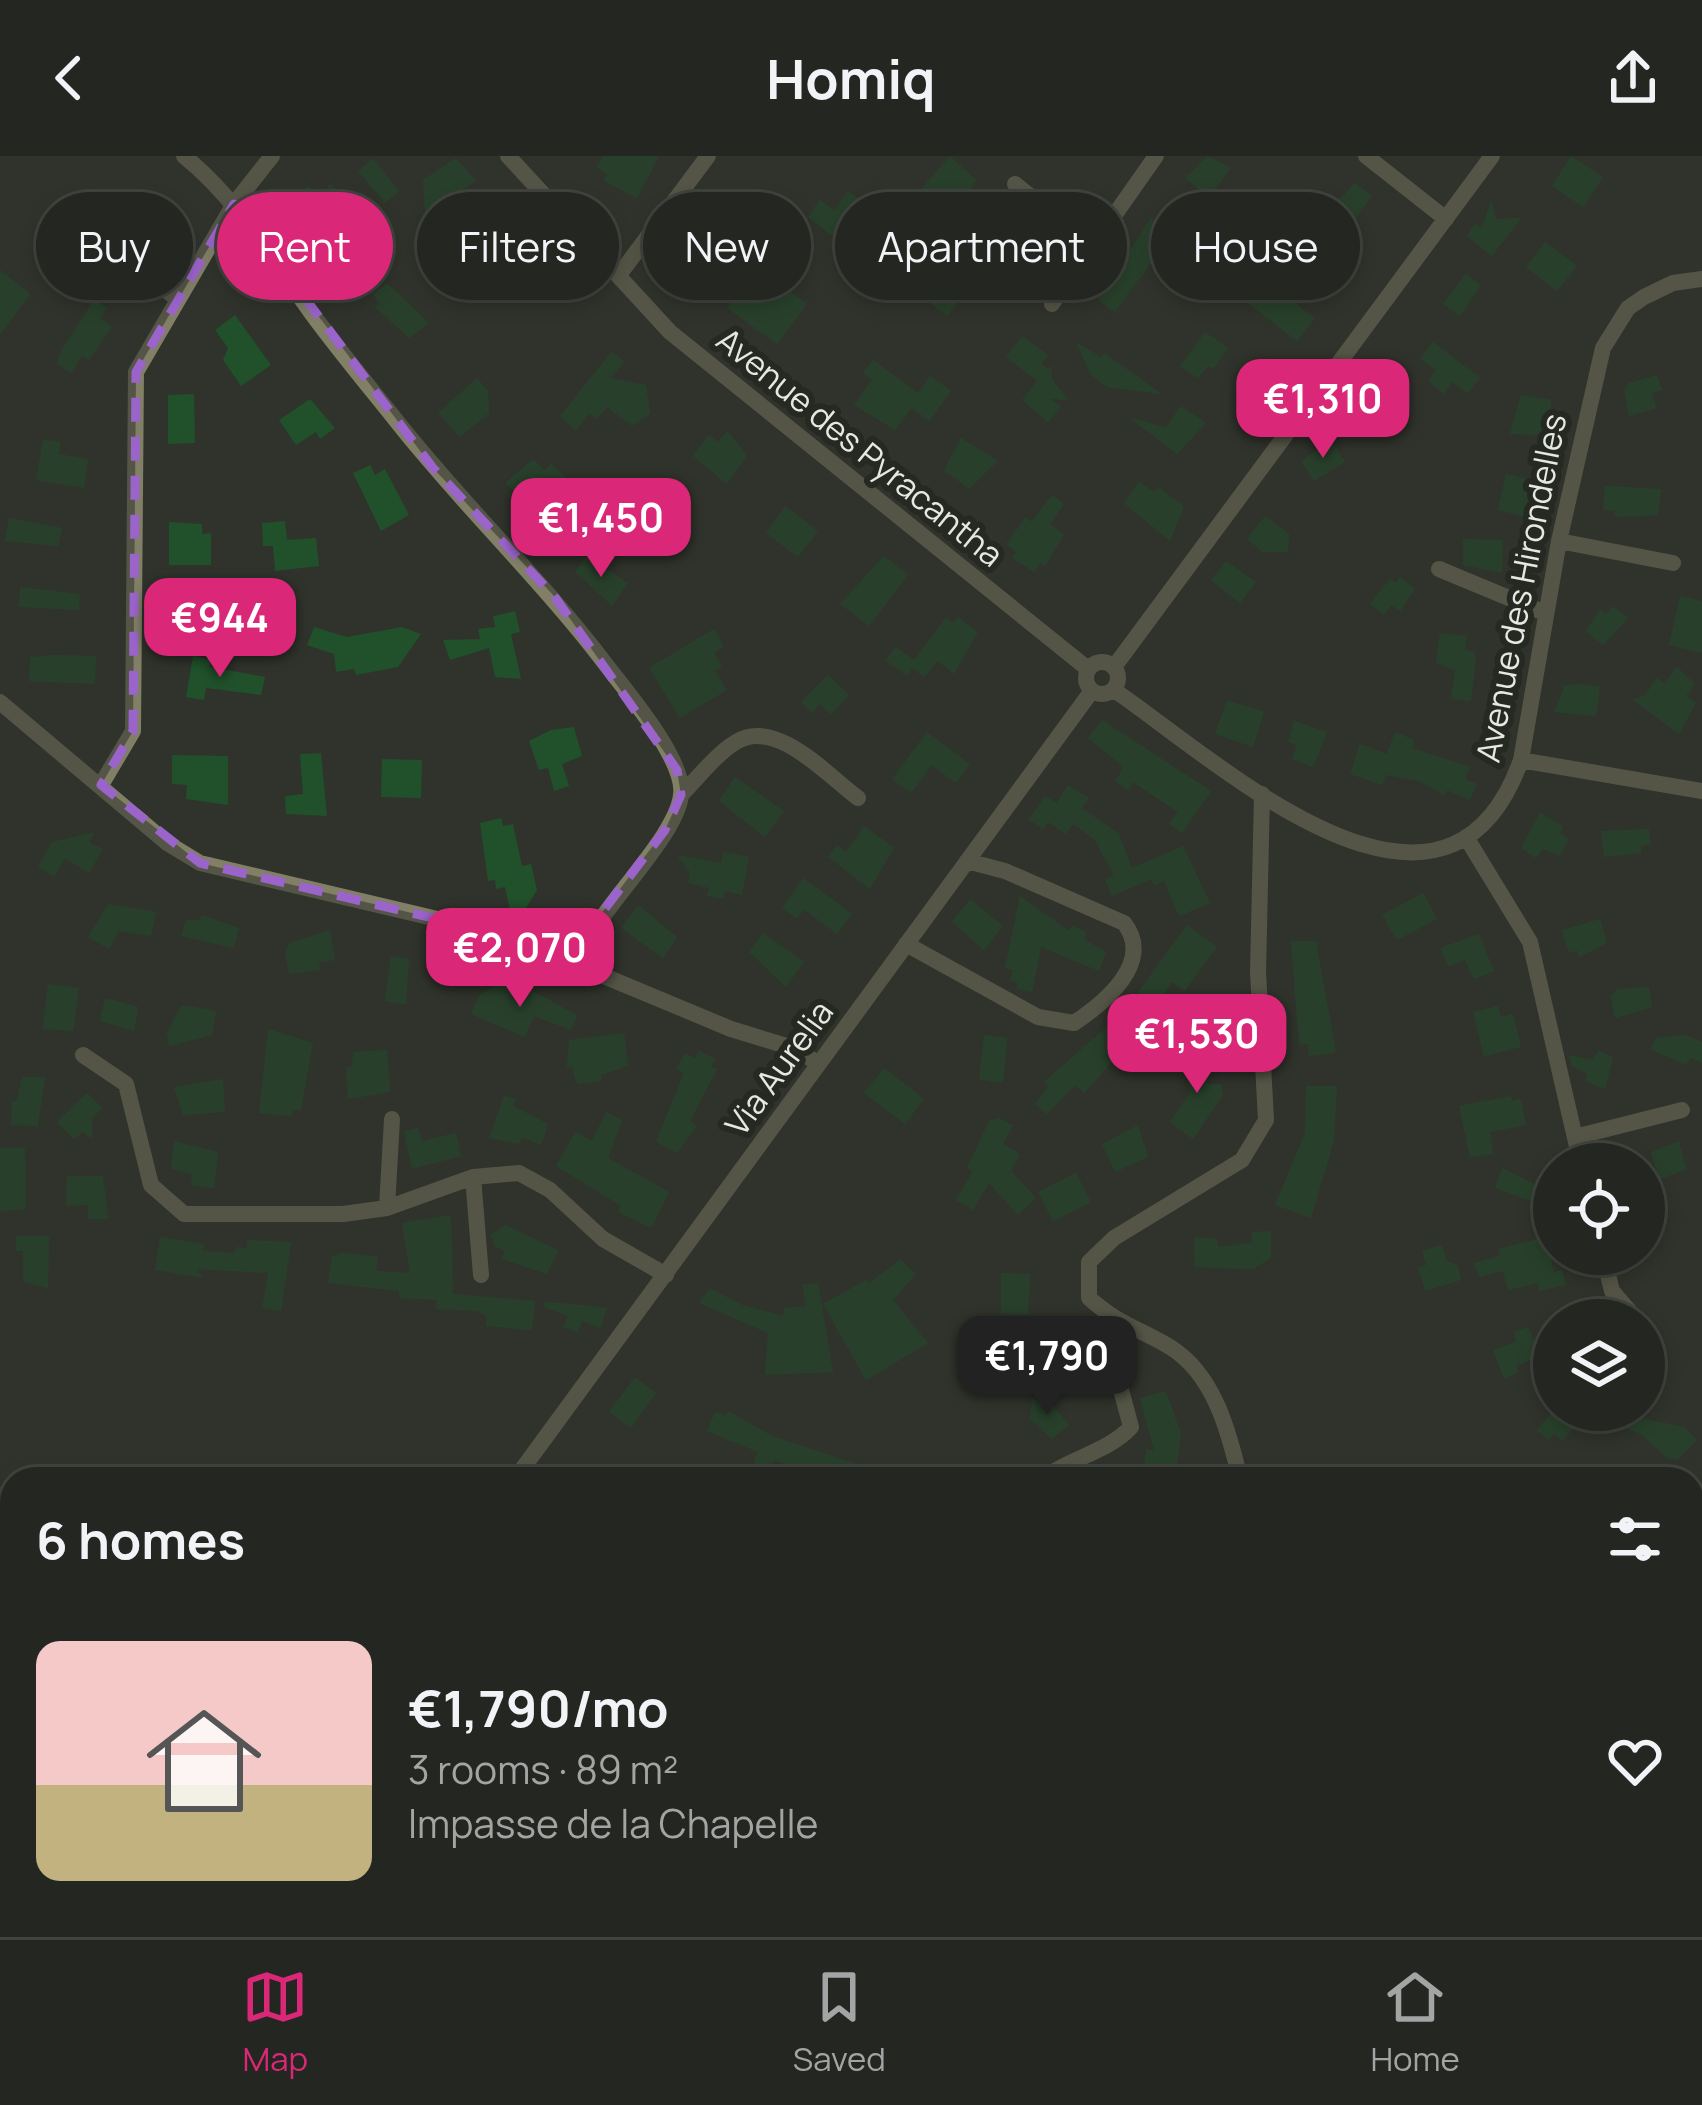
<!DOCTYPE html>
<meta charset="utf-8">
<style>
:root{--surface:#242621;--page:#30322e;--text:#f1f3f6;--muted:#a3a5a5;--line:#41433f;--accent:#db2777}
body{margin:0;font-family:Manrope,sans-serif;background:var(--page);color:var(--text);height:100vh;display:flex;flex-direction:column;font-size:45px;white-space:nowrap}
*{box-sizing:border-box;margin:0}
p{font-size:39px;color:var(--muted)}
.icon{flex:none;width:66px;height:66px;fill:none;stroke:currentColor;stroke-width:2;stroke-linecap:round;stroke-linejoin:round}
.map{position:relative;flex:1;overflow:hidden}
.panel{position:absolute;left:0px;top:1311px;width:1704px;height:471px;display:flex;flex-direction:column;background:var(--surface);border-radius:36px 36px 0 0;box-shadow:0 6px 18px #0003,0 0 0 3px var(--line)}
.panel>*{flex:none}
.top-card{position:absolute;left:36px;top:36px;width:1632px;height:108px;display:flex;gap:24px}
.controls{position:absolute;left:1533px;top:987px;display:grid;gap:24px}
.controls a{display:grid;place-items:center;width:132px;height:132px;border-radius:50%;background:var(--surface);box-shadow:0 6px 18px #0003,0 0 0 3px var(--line);font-size:60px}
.price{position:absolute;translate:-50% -102px;padding:0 27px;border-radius:24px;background:var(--accent);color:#fff;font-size:39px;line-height:78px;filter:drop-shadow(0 3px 6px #0008)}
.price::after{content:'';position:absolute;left:50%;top:72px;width:36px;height:27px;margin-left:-18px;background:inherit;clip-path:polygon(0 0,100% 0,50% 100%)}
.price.on{background:#222;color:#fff}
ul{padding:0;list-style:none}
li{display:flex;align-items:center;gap:36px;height:300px;padding:0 36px}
li span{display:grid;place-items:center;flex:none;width:336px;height:240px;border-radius:24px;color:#555}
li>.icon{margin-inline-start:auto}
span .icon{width:144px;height:144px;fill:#fffc;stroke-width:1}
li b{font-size:51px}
h2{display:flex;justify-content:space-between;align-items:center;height:144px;padding:0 36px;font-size:51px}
.chip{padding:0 42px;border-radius:54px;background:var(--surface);box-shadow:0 6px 18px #0003,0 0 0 3px var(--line);font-size:42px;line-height:108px}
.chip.on{background:var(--accent);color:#fff}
header{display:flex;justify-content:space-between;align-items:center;height:156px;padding:0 36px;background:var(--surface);font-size:54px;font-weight:700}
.dock{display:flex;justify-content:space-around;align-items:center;height:168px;border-top:3px solid var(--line);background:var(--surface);font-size:33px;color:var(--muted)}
.dock a{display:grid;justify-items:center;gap:6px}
.dock .on{color:var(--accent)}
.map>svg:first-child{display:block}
</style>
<header><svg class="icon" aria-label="back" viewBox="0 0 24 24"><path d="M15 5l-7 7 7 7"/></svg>Homiq<svg class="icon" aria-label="share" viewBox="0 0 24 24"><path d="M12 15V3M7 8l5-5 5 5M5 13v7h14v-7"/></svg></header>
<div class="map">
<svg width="1702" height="1781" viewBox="0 0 1702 1781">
<rect width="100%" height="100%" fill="#30332c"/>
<path fill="#20512a" d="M603,0H659L637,42L604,25L607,18L597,11Z
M950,0L976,24L957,58L946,57L939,64L915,40Z
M1208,0L1231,12L1208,41L1185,22Z
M1571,0L1603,21L1583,51L1552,30Z
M456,2L476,25L425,57L423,24Z
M373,3L399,35L385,47L358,15Z
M1355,27L1371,40L1323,111L1295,90L1316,62L1308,40L1328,56Z
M330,28L356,50L331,83L289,51L307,29L321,39Z
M132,35L148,50L157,36L174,48L158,79L147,84L124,66L130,57L121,50Z
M848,35L870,51L855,72L894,99L898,94L910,102L900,117L911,125L897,145L874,128L881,118L808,61L820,44L834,54Z
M1491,44L1496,63L1521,62L1492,100L1467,80L1475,68L1482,72Z
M1161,59L1190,80L1167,113L1154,103L1115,156L1098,144L1151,62L1156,65Z
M1032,66L1050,81L1020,119L1003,106Z
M516,68L532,87L511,107L518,116L504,127L486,104L496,96L491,90Z
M1545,86L1577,110L1557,135L1526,111Z
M1245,101L1300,144L1297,149L1315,162L1297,185L1224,129Z
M955,111L969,121L962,130L967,134L947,160L929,146Z
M0,114L30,138L0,179Z
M1466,118L1481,129L1460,160L1443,148Z
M774,123L807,148L777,188L727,152L740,134L756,147Z
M387,127L429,167L409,182L375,151L380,147L373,139Z
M94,144L107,152L100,162L112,171L89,204L82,200L71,217L57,207L61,195Z
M235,159L271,209L241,230L223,204L228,192L215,174Z
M1205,176L1228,192L1214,212L1208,210L1198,222L1180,210Z
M1022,180L1048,199L1041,208L1048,213L1051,209L1052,223L1068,244L1051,243L1061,251L1048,266L1022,244L1037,225L1006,201Z
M1076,186L1101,201L1104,197L1162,238L1107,231L1091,219Z
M1433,186L1480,222L1468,237L1452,226L1444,238L1428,225L1436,214L1420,202Z
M612,195L624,206L610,222L646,229L650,257L632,270L607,251L597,263L589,257L576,275L560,260Z
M873,204L918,237L930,220L951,235L929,265L912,252L895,274L854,249L872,224L863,217Z
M1657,219L1662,234L1652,237L1656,252L1629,260L1624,234L1629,227Z
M477,222L488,235L489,257L460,281L438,257Z
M1369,224L1387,238L1362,271L1344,256Z
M194,238L195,287L168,288V239Z
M1521,239L1551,244L1550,279L1510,278Z
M310,243L335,272L320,283L316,276L296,289L279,264Z
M1181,250L1206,267L1177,298L1130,262L1166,271Z
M727,275L747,299L727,328L693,300L709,279L718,286Z
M961,282L998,305L969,333L944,314Z
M43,284L60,286L59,298L88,303L84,332L36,324Z
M1332,285L1345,306L1314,325L1301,305Z
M533,303L545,314L551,308L570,325L558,338L539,322L521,341L505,327Z
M370,309L375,319L385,313L409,359L381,375L353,317Z
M1506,318L1542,326L1534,363L1498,354Z
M1139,326L1154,336L1158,331L1184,350L1170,385L1124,347Z
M1605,330L1661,333L1658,359L1614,361L1615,355L1603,354Z
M1052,339L1064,348L1050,368L1064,379L1045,410L1040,407L1034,416L1012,402L1016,396L1006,388L1026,361L1032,366Z
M619,343L641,349L676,374L663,393L642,378L637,386L609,370Z
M785,350L818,375L798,401L766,377Z
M1265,360L1289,378L1288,396H1263L1247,383Z
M9,362L62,372L58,390L5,385Z
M285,365L287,384L316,382L319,410L275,415L273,390H263L262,367Z
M169,366L202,368V378L211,377V409H169Z
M1463,383L1503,384L1502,417L1463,409Z
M586,400L628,427L612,450L575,416Z
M884,400L908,419L869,470L840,448Z
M1226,405L1256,426L1240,447L1211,424Z
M1400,421L1415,433L1400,455L1391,449L1384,459L1370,448L1390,423L1396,427Z
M20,431L80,438L79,454L19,451Z
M1680,440L1702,445V497L1669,489Z
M1613,450L1628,462L1603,489L1586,475L1600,453L1606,458Z
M515,455L520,476L511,478L521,523L495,521L489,492L450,504L443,484L480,483L478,473L495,471L493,460Z
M958,461L978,476L954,518L938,505L924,521L912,512L907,520L885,504L896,491L914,504L946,462L953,467Z
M314,471L347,481L402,471L421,478L398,511L356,519L354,513L336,516L334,498L307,489Z
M714,473L724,491L714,496L722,511L715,515L727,534L680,562L649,512Z
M1440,477L1467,480L1465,494L1473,495L1476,503L1471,545L1451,543L1455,514L1436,507Z
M53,499L96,500L95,528L29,525L30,501Z
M193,500L211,504L210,511L265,521L261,539L206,532L204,544L186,541Z
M1677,511L1695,528L1686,540L1696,547L1679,578L1633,544L1645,539L1657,522L1664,527Z
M828,519L849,539L831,558L820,548L812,557L801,546Z
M1582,528L1600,531L1596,560L1554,556L1565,529Z
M1227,544L1264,556L1253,591L1215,578Z
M1102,564L1211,635L1182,677L1169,668L1178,656L1133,626L1128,634L1115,625L1124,611L1088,582Z
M1294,565L1327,576L1313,611L1292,603L1297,589L1288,586Z
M574,571L582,600L562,608L569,630L554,635L548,612L539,614L529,585L551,574Z
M927,576L970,608L956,627L932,609L911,637L892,623Z
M1395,576L1414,584L1412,592L1470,611L1465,623L1477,628L1470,644L1447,634L1445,640L1419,625L1386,619L1382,629L1350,618L1360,588L1387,598Z
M321,597L327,660L286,658L285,640L303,638L300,598Z
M172,599L228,600V649L186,643L187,629L172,628Z
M382,603L422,604L421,642L381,641Z
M735,621L784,655L765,681L719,645Z
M1068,629L1089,642L1082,652L1119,678L1132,712L1183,690L1210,747L1179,760L1164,725L1154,729L1151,723L1112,740L1105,723L1114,720L1095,684L1073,668L1066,678L1048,666L1043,673L1029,664L1045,640L1057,647Z
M1540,657L1563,670L1560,677L1569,683L1559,700L1543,693L1536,702L1521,692Z
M501,662L503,670L513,668L522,710L531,708L537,734L526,752L510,755L505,731L496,733L495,724L488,725L480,667Z
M864,670L894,692L870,733L828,701L837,689L846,696Z
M1649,673L1650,689L1641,690V697L1604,701L1601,675Z
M95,676L89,686L103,693L89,717L65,702L54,721L38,711L52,686Z
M723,696L749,701L742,739L725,735L723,743L707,740L709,732L688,727L690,716L677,699L721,707Z
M803,722L852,758L837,778L804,753L797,763L782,752Z
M1423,737L1437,763L1397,784L1382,759Z
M1020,740L1069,775L1072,769L1087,777L1084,783L1106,796L1099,815L1041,791L1032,836L1016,833L1018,827L1010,825L1013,814L1005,812Z
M970,743L1003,770L984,794L952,766Z
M108,748L156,756L151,780L119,775L109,793L88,781Z
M638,749L677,781L663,802L621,772Z
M202,759L239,772L234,792L181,780L186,764H200Z
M1600,763L1607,787L1579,801L1577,794L1569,797L1562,774Z
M1187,769L1217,791L1202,811L1185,835L1172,826L1140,871L1146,877L1114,911L1111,907L1084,937L1075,929L1047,958L1035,948L1049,930L1044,926L1123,857Z
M330,774L335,804L319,806L320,814L289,818L285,796L290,787Z
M763,777L804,806L786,831L749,796Z
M1479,778L1494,815L1474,823L1465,804L1448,810L1440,792Z
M1291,785H1316L1336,897L1309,900L1308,888L1299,889Z
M391,800L409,803L406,848L385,845Z
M498,827L529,840L531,834L577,859L571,874L534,860L525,881L471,858L479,840Z
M48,828L79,832L73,875L43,873Z
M1649,831L1652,851L1615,862L1611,840L1618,833Z
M105,842L138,851L134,875L100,865Z
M182,849L216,855L212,879L169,890L167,876Z
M1498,850L1501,861L1513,858L1521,891L1484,900L1473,856Z
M268,873L313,887L301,954L293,953L292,960L259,957Z
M624,877L628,910L601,919L602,925L577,928L572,911L567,912L569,884Z
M984,879L1007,882L1003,927L979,923Z
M1686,879L1702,886V907L1691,902L1686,909L1650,893L1656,882Z
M387,894L390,936L348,943L346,911H352L353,896Z
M1599,894L1613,902L1605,933L1585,925L1588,918L1572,910L1569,899L1593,904Z
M699,895L715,903L711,910L717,913L690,965L697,970L677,997L656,986L684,917L676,913L685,897L695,902Z
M1208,895L1207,928H1221L1223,939L1193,983L1170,966L1190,937L1183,903Z
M884,912L924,943L905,968L864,937Z
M22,921H45L38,970L11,969L12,945H17Z
M223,923L225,956L183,959L174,931Z
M1306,930H1337L1334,984L1311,1062L1275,1049L1305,977Z
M87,937L102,952L92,963V983L83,976L74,983L57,966Z
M504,940L515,943L513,950L548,968L541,989L522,981L519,988L489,982Z
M1511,940L1512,945L1521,943L1526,969L1490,976L1493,998L1470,1001L1459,950Z
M606,956L622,964L608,1002L669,1036L651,1072L618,1056L621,1050L556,1010L575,976L592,985Z
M998,962L1013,969L1003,988L1020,998L1011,1015L1036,1042L1018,1059L989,1027L973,1054L956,1044L973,1015L967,1012L989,965Z
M1138,969L1148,1001L1115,1016L1102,988Z
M418,972L422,985L456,977L461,1000L412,1013L404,975Z
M174,985L218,996L214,1032L191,1029L192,1018L171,1013Z
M1679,985L1686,1013L1659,1024L1651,996Z
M0,992H25L26,1053L0,1055Z
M1502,1012L1537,1029L1532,1045L1495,1032Z
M1076,1017L1091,1046L1053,1065L1038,1036Z
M67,1020H103L108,1063H88V1049L66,1050Z
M451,1059L453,1138L535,1145L532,1174L486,1170L487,1161L478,1155L436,1153L437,1144L399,1142V1135L328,1127L332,1100L343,1097L378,1101L376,1115L410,1117L402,1067Z
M505,1069L558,1094L547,1118L502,1103L505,1095L495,1090L491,1079Z
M1271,1075V1102L1253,1113L1195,1111L1194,1081L1217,1083L1218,1091L1252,1087V1076Z
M16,1080H49L48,1132L23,1126V1095H16Z
M160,1081L204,1088L203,1095L235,1097L236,1091L247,1092V1084L291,1086L281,1155L262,1152L268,1117L196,1113L203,1122L155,1114Z
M1546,1081L1554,1116L1562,1114L1566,1129L1539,1135L1538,1127L1508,1134L1503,1115L1479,1121L1474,1107L1500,1100L1498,1093Z
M1442,1089L1447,1105L1458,1109L1461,1124L1425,1135L1418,1111L1426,1109L1422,1095Z
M900,1103L916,1118L893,1144L928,1187L866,1224L823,1148L866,1124L869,1128Z
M1001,1117L1030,1118L1028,1159L1001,1157Z
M818,1127L833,1216L765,1219L768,1177L699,1147L710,1132L742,1149L783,1160L784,1152L806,1150L802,1129Z
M545,1146L572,1148L607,1152L600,1172L582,1165L578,1176L563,1171L568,1160L544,1151Z
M1528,1171L1541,1200L1516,1210L1519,1216L1504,1223L1493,1194L1516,1186L1514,1176Z
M635,1221L656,1237L631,1272L609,1256Z
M1166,1235L1181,1278L1175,1323H1142L1146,1294H1154L1140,1242Z
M1032,1243L1050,1246L1069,1269L1052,1283L1030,1263Z
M1554,1254H1590L1562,1285L1554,1277L1549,1284L1537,1274Z
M1600,1254L1684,1271L1697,1284L1677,1304L1667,1302L1641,1278L1598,1262Z
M728,1255L772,1280L902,1323H826L774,1304L770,1314L753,1307L758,1296L707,1275L715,1256L726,1260Z"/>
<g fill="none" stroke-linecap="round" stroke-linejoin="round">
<path stroke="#817f66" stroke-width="16" d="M184,0C237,43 270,100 310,155C337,192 367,228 395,263C461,347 539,421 604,506C625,534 686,604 681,639C676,684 595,755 575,808
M508,0L670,176L1088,513
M1366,0L1446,63
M1015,28L1090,88
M66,57L176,142
M619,119L708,0
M1052,148L1156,0
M1559,385L1673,407
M1439,413L1545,457
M1086 522a16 16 0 1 1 32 0a16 16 0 1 1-32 0Z
M1114,511L1492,0
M1114,534C1218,605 1445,817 1521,604L1559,385L1603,192L1628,152L1644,141L1673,127L1702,123
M0,546L167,687L200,707L450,766L575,808L731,873L793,892L818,907
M1521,604L1702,635
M101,629L133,575L136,216L234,48L272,0
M681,639C698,622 716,598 736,586C776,561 828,620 858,642
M1466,681L1530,786L1581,1008
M906,788L1038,861L1074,867C1104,847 1155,806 1124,767L1005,715L967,705
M83,899L126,928L151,1029L184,1058H343L387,1052L473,1021L519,1017L550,1034L603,1083L666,1119
M1575,981L1682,954
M473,1021L481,1119
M387,1052L392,963
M1603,1098L1612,1135L1637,1164
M515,1323L1091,536
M1042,1323C1070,1302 1108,1296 1131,1271L1108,1185L1106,1157
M1240,1323C1229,1276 1214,1218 1170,1191C1137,1171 1122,1171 1089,1142V1106L1114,1082L1242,1004L1266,964L1258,816L1262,638
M555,1770L582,1781
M946,1770L954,1781
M172,1781L181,1770
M197,1781L205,1770
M397,1781L400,1770
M862,1781L866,1770
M1566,1781V1770"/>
</g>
<path d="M0 0H1702V1781H0ZM234,48L433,312L554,440L677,614L681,639L665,674L587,776L575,808L450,766L200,707L101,629L133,575L136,216Z" fill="#30332c" fill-opacity=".55" fill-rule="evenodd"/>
<path fill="none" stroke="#9b64ca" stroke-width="9" stroke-dasharray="24 15" stroke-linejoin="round" d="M234,48L433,312L554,440L677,614L681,639L665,674L587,776L575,808L450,766L200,707L101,629L133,575L136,216Z"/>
<g text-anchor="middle" stroke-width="12" stroke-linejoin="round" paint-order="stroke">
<g font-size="33" fill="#e6e8e3" stroke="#262922">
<text transform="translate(860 291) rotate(39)" y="12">Avenue des Pyracantha</text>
<text transform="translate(1521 432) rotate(-79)" y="12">Avenue des Hirondelles</text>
<text transform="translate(779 912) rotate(-54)" y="12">Via Aurelia</text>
</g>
</g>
</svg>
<div class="controls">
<a><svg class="icon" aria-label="locate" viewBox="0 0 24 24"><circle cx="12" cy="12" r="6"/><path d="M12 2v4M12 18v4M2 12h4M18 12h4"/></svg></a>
<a><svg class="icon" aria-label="layers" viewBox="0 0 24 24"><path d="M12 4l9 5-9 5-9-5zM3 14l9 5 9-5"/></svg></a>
</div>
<b class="price" style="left:1323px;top:305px">€1,310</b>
<b class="price" style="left:601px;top:424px">€1,450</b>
<b class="price" style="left:220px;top:524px">€944</b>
<b class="price" style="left:520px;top:854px">€2,070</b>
<b class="price" style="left:1197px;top:940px">€1,530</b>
<b class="price on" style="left:1047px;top:1262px">€1,790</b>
<div class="top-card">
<a class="chip">Buy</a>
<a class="chip on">Rent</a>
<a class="chip">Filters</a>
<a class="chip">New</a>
<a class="chip">Apartment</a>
<a class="chip">House</a>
</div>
<section class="panel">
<h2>6 homes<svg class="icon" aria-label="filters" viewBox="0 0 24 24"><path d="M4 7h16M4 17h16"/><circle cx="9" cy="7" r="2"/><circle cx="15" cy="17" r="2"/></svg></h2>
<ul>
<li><span style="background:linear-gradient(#f6c9c9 60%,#c2b280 0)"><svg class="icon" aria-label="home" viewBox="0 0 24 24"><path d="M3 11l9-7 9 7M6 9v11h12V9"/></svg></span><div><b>€1,790/mo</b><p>3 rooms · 89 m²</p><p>Impasse de la Chapelle</p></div><svg class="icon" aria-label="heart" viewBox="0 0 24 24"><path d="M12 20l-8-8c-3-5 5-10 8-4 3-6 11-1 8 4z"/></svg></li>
</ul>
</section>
</div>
<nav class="dock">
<a class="on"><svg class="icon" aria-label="map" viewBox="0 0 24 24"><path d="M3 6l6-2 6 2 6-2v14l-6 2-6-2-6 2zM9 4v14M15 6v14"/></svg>Map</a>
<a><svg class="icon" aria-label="saved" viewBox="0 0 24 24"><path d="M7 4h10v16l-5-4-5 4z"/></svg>Saved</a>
<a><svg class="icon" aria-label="home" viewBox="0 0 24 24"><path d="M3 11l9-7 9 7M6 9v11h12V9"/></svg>Home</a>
</nav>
